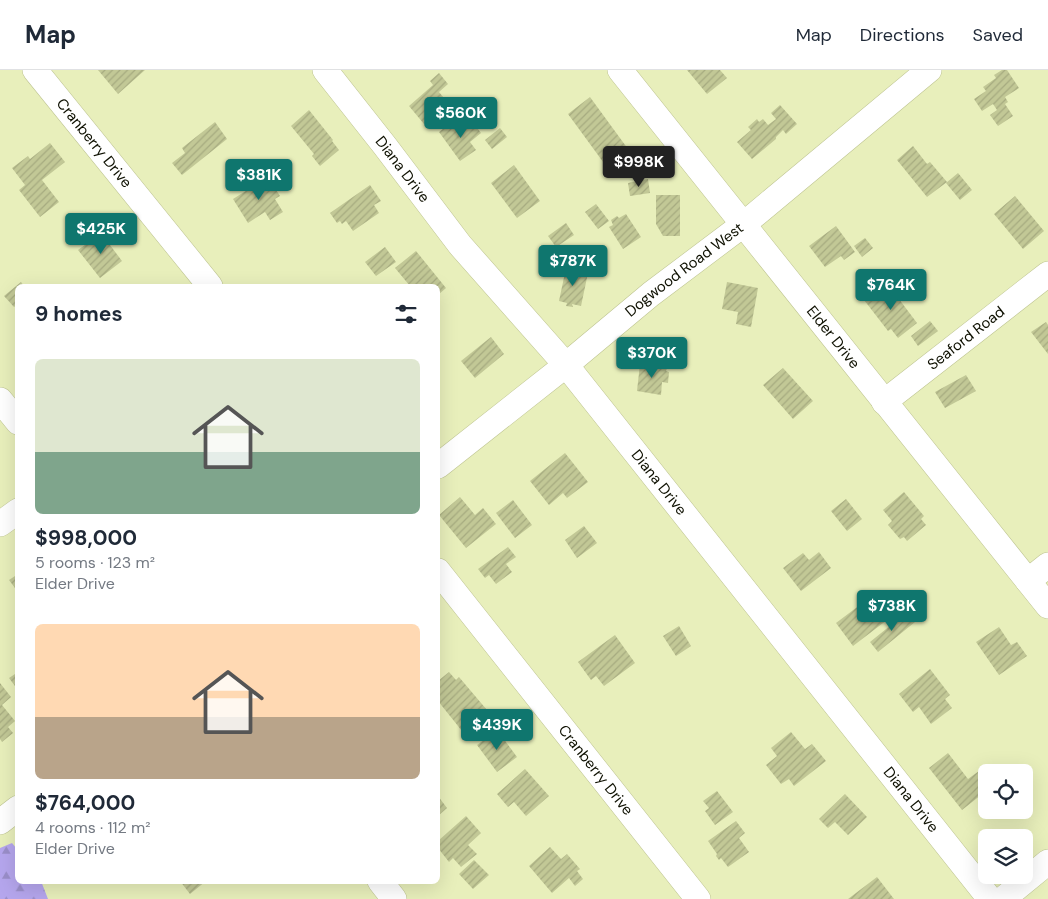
<!DOCTYPE html>
<meta charset="utf-8">
<style>
:root{--surface:#fff;--page:#f2f2f3;--text:#1f2937;--muted:#747a83;--line:#e0e1e3;--accent:#0f766e}
body{margin:0;font-family:"DM Sans",sans-serif;background:var(--page);color:var(--text);height:100vh;display:flex;flex-direction:column;font-size:19px;white-space:nowrap}
*{box-sizing:border-box;margin:0}
p{font-size:16px;color:var(--muted)}
.icon{flex:none;width:28px;height:28px;fill:none;stroke:currentColor;stroke-width:2;stroke-linecap:round;stroke-linejoin:round}
.map{position:relative;flex:1;overflow:hidden}
.details{position:absolute;left:15px;top:214px;width:425px;height:600px;display:flex;flex-direction:column;background:var(--surface);border-radius:8px;box-shadow:0 5px 20px #0002}
.details>*{flex:none}
.tools{position:absolute;left:978px;top:694px;display:grid;gap:10px}
.tools a{display:grid;place-items:center;width:55px;height:55px;border-radius:8px;background:var(--surface);box-shadow:0 5px 20px #0002;font-size:25px}
.price{position:absolute;translate:-50% -42px;padding:0 11px;border-radius:5px;background:var(--accent);color:#fff;font-size:16px;line-height:32px;filter:drop-shadow(0 1px 2px #0008)}
.price::after{content:'';position:absolute;left:50%;top:30px;width:15px;height:11px;margin-left:-8px;background:inherit;clip-path:polygon(0 0,100% 0,50% 100%)}
.price.current{background:#222;color:#fff}
ul{padding:0;list-style:none}
li{display:grid;align-content:center;gap:10px;height:265px;padding:0 20px}
li span{display:grid;place-items:center;height:155px;border-radius:8px;color:#555}
li>.icon{margin-inline-start:auto}
span .icon{width:90px;height:90px;fill:#fffc;stroke-width:1}
li b{font-size:21px}
h2{display:flex;justify-content:space-between;align-items:center;height:60px;padding:0 20px;font-size:21px}
header{display:flex;align-items:center;gap:30px;box-sizing:border-box;height:70px;padding:0 25px;background:var(--surface);border-bottom:1px solid var(--line)}
header strong{font-size:24px}
nav{display:flex;gap:28px;margin-inline-start:auto;font-size:18px}
.map>svg:first-child{display:block}
</style>
<header>
<strong>Map</strong>
<nav><a>Map</a><a>Directions</a><a>Saved</a></nav>
</header>
<div class="map">
<svg width="1048" height="829" viewBox="0 0 1048 829">
<defs>
<pattern id="forest-firs" width="22" height="20" patternUnits="userSpaceOnUse" patternTransform="scale(1.25)"><rect width="22" height="20" fill="#b5a6ed"/><path d="M5 1l3.5 6h-7zM16 11l3.5 6h-7z" fill="#9a8ec9"/></pattern>
<pattern id="building-hatch" width="6" height="6" patternUnits="userSpaceOnUse" patternTransform="scale(1.25)"><rect width="6" height="6" fill="#c2c896"/><path d="M-1 1l2-2M0 6l6-6M5 7l2-2" fill="none" stroke="#a6ab80"/></pattern>
</defs>
<rect width="100%" height="100%" fill="#e8efbb"/>
<path fill="url(#forest-firs)" d="M12,773L17,779L18,811H41L48,829H0V778Z"/>
<path fill="url(#building-hatch)" d="M98,0H145L118,24Z
M687,0H720L727,8L707,24Z
M1002,0H1007L1019,18L1005,27L1008,32L1005,34L1013,46L998,56L990,45L997,40L993,34L982,41L974,29L986,21L983,17L996,8L994,5Z
M439,3L448,14L439,22L448,33L424,54L409,36L433,15L430,11Z
M590,27L628,79L606,96L568,44Z
M780,35L797,54L786,64L783,60L776,67V69L752,89L737,72L751,60L748,57L757,49L759,52L763,49L768,55L776,49L771,43Z
M309,40L333,70L332,71L339,80L320,96L312,86L314,84L291,56Z
M471,50L481,63L470,72L476,80L460,91L439,62L453,51L459,59Z
M215,52L227,69L182,105L172,93L185,83L182,78Z
M500,58L507,67L492,79L485,70Z
M50,73L65,92L42,110L59,132L40,147L19,120L25,115L12,98L28,86L30,89Z
M913,76L927,94L930,92L947,112L927,127L897,90Z
M514,95L540,131L517,148L491,113Z
M958,103L972,120L960,130L946,113Z
M268,107L280,126L275,129L283,142L270,150L265,142L248,153L233,129Z
M648,109L650,123L630,126L628,113Z
M370,115L381,131L374,135L379,143L353,161L346,151L342,154L340,151L337,153L330,143Z
M656,125H680V166H663L656,154Z
M1015,126L1044,161L1023,179L994,144Z
M596,134L609,151L598,159L585,142Z
M626,144L641,167L623,179L609,157L613,155L611,150L617,146L619,148Z
M566,153L574,165L556,177L548,166Z
M836,156L855,182L844,190L841,186L825,197L809,176Z
M104,161L113,173L110,175L122,191L100,208L78,180Z
M865,168L873,178L862,187L854,176Z
M385,177L396,192L376,206L365,192Z
M416,181L446,218L438,225V216H410L395,198Z
M566,198L588,203L581,236L572,234L573,237L566,236L567,233L559,231Z
M21,212L24,216H18V234L14,237L4,226Z
M727,212L758,218L751,257L736,254L738,242L722,239Z
M887,213L917,253L898,268L891,259L888,261L864,230Z
M930,251L938,261L918,276L911,266Z
M1046,252L1048,255V284L1031,262Z
M491,267L504,284L475,308L461,291Z
M640,294L667,298L666,301L669,302L668,313L662,312L661,325L637,321Z
M783,298L813,331L793,349L763,315Z
M966,305L976,321L945,338L935,322Z
M565,383L588,412L567,428L563,423L549,435L530,411Z
M904,422L924,446L921,449L926,455L907,471L904,467L900,469L888,455L892,451L883,440Z
M460,427L475,445L483,438L496,454L466,478L439,445Z
M846,429L862,449L847,461L831,441Z
M513,430L532,455L515,468L496,443Z
M584,456L597,473L577,488L565,470Z
M508,477L516,487L506,494L512,502L496,514L489,505L485,508L478,499Z
M819,482L831,498L801,521L783,498L803,483L809,490Z
M18,504V522L9,510Z
M877,522L889,539L882,544L887,550L853,576L836,553Z
M907,542L915,552L878,582L870,572Z
M679,556L691,576L676,586L663,566Z
M999,557L1011,575L1017,572L1027,586L999,605L976,572Z
M615,565L635,593L604,616L596,606L591,610L578,592Z
M930,599L950,625L945,629L952,638L931,654L919,637L913,642L899,624Z
M18,602V620L9,608Z
M449,602L456,610L459,607L487,640L462,661L438,631V611Z
M0,613L11,627L2,635L15,651L8,657L13,663L2,672L0,669Z
M497,660L517,687L497,702L477,675Z
M791,662L805,679L812,674L826,691L794,716L789,709L781,714L766,695L777,686L771,678Z
M948,683L968,709L983,698L986,703V721L962,740L929,698Z
M525,699L549,726L526,746L514,732L508,737L497,724Z
M717,721L733,742L715,755L705,741L709,738L703,731Z
M845,724L867,747L848,765L835,752L828,758L819,749Z
M438,726L447,738L438,746Z
M466,746L481,763L468,775L477,784L461,797L453,788L449,792L438,778V771Z
M736,751L745,763L739,768L749,782L728,797L721,788L719,790L716,786L717,784L708,771Z
M550,777L561,789L567,784L580,799L577,801L583,809L575,816L569,808L552,823L529,796Z
M474,790L489,805L473,819L459,804Z
M877,807L894,829H848Z
M180,811H206L190,824Z"/>
<g fill="none" stroke-linecap="round" stroke-linejoin="round">
<g stroke="#bec491" stroke-width="26">
<g id="minor">
<path id="s1" d="M35,0L210,216"/>
<path id="s2" d="M325,0L385,76L460,175L566,295L990,829"/>
<path id="s3" d="M620,0L1048,536"/>
<path d="M0,330L18,352"/>
<path id="s4" d="M884,332L1048,204"/>
<path id="s5" d="M438,396L566,295L651,224L744,154L929,0"/>
<path d="M0,454L18,441"/>
<path id="s6" d="M438,501L698,829"/>
<path d="M1028,511L1048,495"/>
<path d="M0,752L18,738"/>
<path d="M380,811L394,829"/>
<path d="M1003,829L1048,792"/>
</g>
</g>
<use href="#minor" stroke="#fff" stroke-width="25"/>
</g>
<g text-anchor="middle" stroke-width="4" stroke-linejoin="round" paint-order="stroke">
<g font-size="15" fill="#0e1001" stroke="#fff">
<text dy="5" stroke="none"><textPath href="#s1" startOffset="94">Cranberry Drive</textPath></text>
<text dy="5" stroke="none"><textPath href="#s2" startOffset="126">Diana Drive</textPath></text>
<text dy="5" stroke="none"><textPath href="#s5" startOffset="315">Dogwood Road West</textPath></text>
<text dy="5" stroke="none"><textPath href="#s3" startOffset="342">Elder Drive</textPath></text>
<text dy="5" stroke="none"><textPath href="#s4" startOffset="104">Seaford Road</textPath></text>
<text dy="5" stroke="none"><textPath href="#s2" startOffset="531">Diana Drive</textPath></text>
<text dy="5" stroke="none"><textPath href="#s6" startOffset="254">Cranberry Drive</textPath></text>
<text dy="5" stroke="none"><textPath href="#s2" startOffset="936">Diana Drive</textPath></text>
</g>
</g>
</svg>
<div class="tools">
<a><svg class="icon" aria-label="locate" viewBox="0 0 24 24"><circle cx="12" cy="12" r="6"/><path d="M12 2v4M12 18v4M2 12h4M18 12h4"/></svg></a>
<a><svg class="icon" aria-label="layers" viewBox="0 0 24 24"><path d="M12 4l9 5-9 5-9-5zM3 14l9 5 9-5"/></svg></a>
</div>
<b class="price" style="left:461px;top:69px">$560K</b>
<b class="price current" style="left:639px;top:118px">$998K</b>
<b class="price" style="left:259px;top:131px">$381K</b>
<b class="price" style="left:101px;top:185px">$425K</b>
<b class="price" style="left:573px;top:217px">$787K</b>
<b class="price" style="left:891px;top:241px">$764K</b>
<b class="price" style="left:652px;top:309px">$370K</b>
<b class="price" style="left:892px;top:562px">$738K</b>
<b class="price" style="left:497px;top:681px">$439K</b>
<section class="details">
<h2>9 homes<svg class="icon" aria-label="filters" viewBox="0 0 24 24"><path d="M4 7h16M4 17h16"/><circle cx="9" cy="7" r="2"/><circle cx="15" cy="17" r="2"/></svg></h2>
<ul>
<li><span style="background:linear-gradient(#dfe7d0 60%,#7fa58c 0)"><svg class="icon" aria-label="home" viewBox="0 0 24 24"><path d="M3 11l9-7 9 7M6 9v11h12V9"/></svg></span><div><b>$998,000</b><p>5 rooms · 123 m²</p><p>Elder Drive</p></div></li>
<li><span style="background:linear-gradient(#ffd9b3 60%,#b9a48a 0)"><svg class="icon" aria-label="home" viewBox="0 0 24 24"><path d="M3 11l9-7 9 7M6 9v11h12V9"/></svg></span><div><b>$764,000</b><p>4 rooms · 112 m²</p><p>Elder Drive</p></div></li>
</ul>
</section>
</div>
